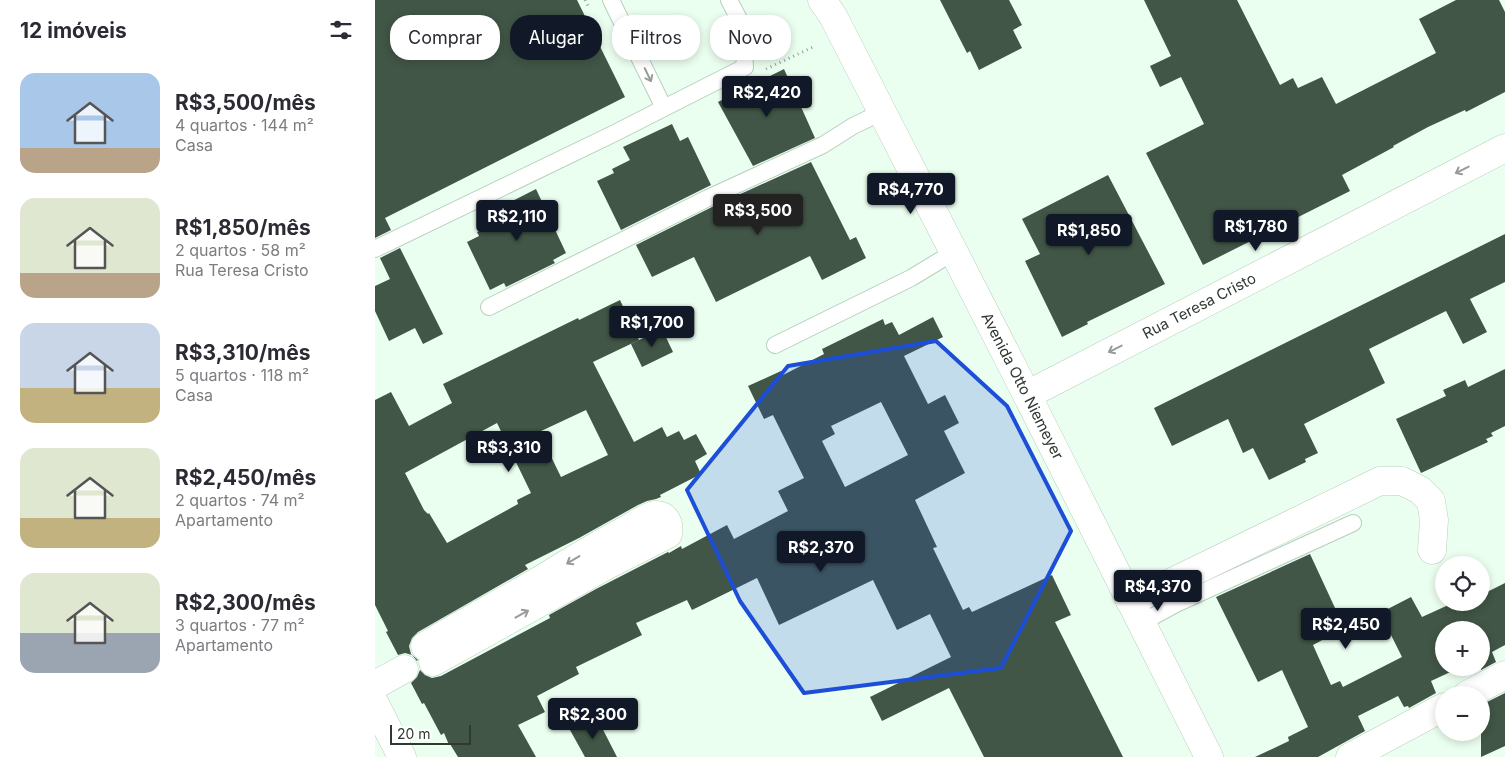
<!DOCTYPE html>
<html lang="pt">
<meta charset="utf-8">
<style>
:root{--surface:#fff;--page:#f2f2f3;--text:#2b2b33;--muted:#7c7c81;--accent:#111827}
body{margin:0;font-family:Inter,sans-serif;background:var(--page);color:var(--text);height:100vh;display:flex;flex-direction:column;font-size:19px;white-space:nowrap}
*{box-sizing:border-box;margin:0}
p{font-size:16px;color:var(--muted)}
.icon{flex:none;width:28px;height:28px;fill:none;stroke:currentColor;stroke-width:2;stroke-linecap:round;stroke-linejoin:round}
.map{position:relative;flex:1;overflow:hidden}
.side{display:flex;flex-direction:column;background:var(--surface);width:375px}
.side>*{flex:none}
.guide{position:absolute;left:15px;top:15px;width:475px;height:45px;display:flex;gap:10px}
.buttons{position:absolute;left:1060px;top:556px;display:grid;gap:10px}
.buttons a{display:grid;place-items:center;width:55px;height:55px;border-radius:50%;background:var(--surface);box-shadow:0 2px 8px #0003;font-size:25px}
.scale{position:absolute;left:15px;bottom:12px;width:81px;box-sizing:border-box;padding-left:5px;border:2px solid #2f3932;border-top:0;font-size:14px;line-height:18px;white-space:nowrap;color:#2f3932;-webkit-text-stroke:4px #fff;paint-order:stroke}
.price{position:absolute;translate:-50% -42px;padding:0 11px;border-radius:5px;background:var(--accent);color:#fff;font-size:16px;line-height:32px;filter:drop-shadow(0 1px 2px #0008)}
.price::after{content:'';position:absolute;left:50%;top:30px;width:15px;height:11px;margin-left:-8px;background:inherit;clip-path:polygon(0 0,100% 0,50% 100%)}
.price.current{background:#222;color:#fff}
ul{padding:0;list-style:none}
li{display:flex;align-items:center;gap:15px;height:125px;padding:0 20px}
li span{display:grid;place-items:center;flex:none;width:140px;height:100px;border-radius:15px;color:#555}
li>.icon{margin-inline-start:auto}
span .icon{width:60px;height:60px;fill:#fffc;stroke-width:1}
li b{font-size:21px}
h2{display:flex;justify-content:space-between;align-items:center;height:60px;padding:0 20px;font-size:21px}
.tag{padding:0 18px;border-radius:20px;background:var(--surface);box-shadow:0 2px 8px #0003;font-size:18px;line-height:45px}
.tag.current{background:var(--accent);color:#fff}
main{display:flex;flex:1;min-height:0}
.map>svg:first-child{display:block}
</style>
<main>
<section class="side">
<h2>12 imóveis<svg class="icon" aria-label="filters" viewBox="0 0 24 24"><path d="M4 7h16M4 17h16"/><circle cx="9" cy="7" r="2"/><circle cx="15" cy="17" r="2"/></svg></h2>
<ul>
<li><span style="background:linear-gradient(#a9c7e8 75%,#b9a48a 0)"><svg class="icon" aria-label="home" viewBox="0 0 24 24"><path d="M3 11l9-7 9 7M6 9v11h12V9"/></svg></span><div><b>R$3,500/mês</b><p>4 quartos · 144 m²</p><p>Casa</p></div></li>
<li><span style="background:linear-gradient(#dfe7d0 75%,#b9a48a 0)"><svg class="icon" aria-label="home" viewBox="0 0 24 24"><path d="M3 11l9-7 9 7M6 9v11h12V9"/></svg></span><div><b>R$1,850/mês</b><p>2 quartos · 58 m²</p><p>Rua Teresa Cristo</p></div></li>
<li><span style="background:linear-gradient(#c9d6e8 65%,#c2b280 0)"><svg class="icon" aria-label="home" viewBox="0 0 24 24"><path d="M3 11l9-7 9 7M6 9v11h12V9"/></svg></span><div><b>R$3,310/mês</b><p>5 quartos · 118 m²</p><p>Casa</p></div></li>
<li><span style="background:linear-gradient(#dfe7d0 70%,#c2b280 0)"><svg class="icon" aria-label="home" viewBox="0 0 24 24"><path d="M3 11l9-7 9 7M6 9v11h12V9"/></svg></span><div><b>R$2,450/mês</b><p>2 quartos · 74 m²</p><p>Apartamento</p></div></li>
<li><span style="background:linear-gradient(#dfe7d0 60%,#9aa5b1 0)"><svg class="icon" aria-label="home" viewBox="0 0 24 24"><path d="M3 11l9-7 9 7M6 9v11h12V9"/></svg></span><div><b>R$2,300/mês</b><p>3 quartos · 77 m²</p><p>Apartamento</p></div></li>
</ul>
</section>
<div class="map">
<svg width="1130" height="757" viewBox="0 0 1130 757">
<rect width="100%" height="100%" fill="#ebfff0"/>
<path fill="#415647" fill-rule="evenodd" d="M0,0H202L250,97L10,218L16,230L0,238Z
M565,0H634L647,25L638,30L647,48L604,70L595,51L592,53Z
M769,0H862L905,85L918,78L923,88L947,77L961,104L1061,53L1044,19L1081,0H1124L1130,12V92L1091,112L1090,110L1053,127L1018,146L1019,147L967,175L975,191L828,265L771,153L829,124L806,77L785,87L775,66L796,56Z
M409,69L440,138L378,166L343,102Z
M297,124L305,141L313,137L336,185L246,230L222,181L239,173L237,169L255,160L248,147Z
M436,162L475,240L481,237L491,258L447,280L435,256L341,302L319,257L277,277L261,245L337,207Z
M733,175L790,284L712,322L713,324L687,337L650,261L665,254L647,219Z
M161,189L191,253L178,260L180,263L131,287L129,283L115,290L92,242L104,236L102,232L121,223L116,212Z
M1130,234V282L1095,299L1112,332L1088,344L1071,311L994,349L1010,383L929,424L943,453L930,459L931,462L894,480L878,448L868,453L853,419L797,446L779,408Z
M25,248L68,334L48,344L40,328L14,341L0,311V286L15,279L5,258Z
M245,300L264,340L218,362L259,442L287,427L292,437L304,431L309,440L321,434L332,454L320,461L326,474L285,495L286,497L281,499L272,501L263,505L204,538L150,565L153,569L43,632L37,638L34,646L36,654L43,660L42,661L37,655L30,653L23,655L11,632L13,631L0,605V400L16,392L34,426L77,403L68,384L203,318L204,320ZM211,410L233,455L186,477L164,432ZM122,423L156,493L142,500L143,504L72,543L54,513L53,514L49,510L30,473Z
M558,317L568,337L529,356L553,404L570,395L584,423L569,431L590,473L540,500L562,547L558,548L588,610L594,607L597,612L677,575L696,615L680,622L748,757H609L574,688L507,721L495,697L576,657L555,614L522,630L498,580L404,625L382,578L317,610L312,600L261,623L267,635L201,667L204,674L162,696L170,712L143,725L161,757H83L75,744L74,745L69,733L66,735L49,703L47,704L36,683L42,677L45,670L50,675L57,678L66,676L175,618L174,615L221,589L293,552L294,553L306,546L307,549L352,525L359,539L413,511L403,491L429,478L398,415L389,419L373,386L406,371L408,375L449,354L447,349L508,319L510,325L517,322L524,335ZM506,402L533,455L470,487L447,441L460,434L456,426Z
M287,329L298,352L267,367L256,344Z
M1130,369V426L1116,433L1118,436L1111,439L1113,442L1046,473L1021,419L1071,396L1068,390L1090,380L1093,387Z
M935,554L967,623L961,625L964,631L938,645L956,685L965,681L968,687L1027,657L1005,613L1036,597L1047,617L1080,602H1106V595L1130,583V645L1117,652L1121,662L1106,670V630H1069V668H1084L1056,681L1061,693L1034,708L1033,706L1029,707L1023,696L983,716L990,731L943,757H880L914,741L913,737L933,727L907,670L883,682L841,597Z
M1130,693V746L1106,757V705Z
M221,716L242,757H210L195,730Z"/>
<g fill="none" stroke-linecap="round" stroke-linejoin="round">
<g stroke="#b7cfbd" stroke-width="18">
<path id="service" d="M236,0L289,108L370,67L367,25L354,0
M0,249L240,133L289,108
M114,307L333,198L448,145L478,126L507,112
M400,345L536,278L579,252
M766,623L801,604L978,523"/>
</g>
<g stroke="#b7cfbd" stroke-width="29">
<g id="minor">
<path id="s1" d="M652,395L1130,148"/>
<path d="M755,601L793,584L1005,481H1027L1045,490L1056,501L1059,520L1057,550"/>
<path d="M50,646C88,623 128,602 167,579C195,562 223,544 253,529C261,524 271,517 280,515C291,514 295,525 293,534L234,564L58,662"/>
<path d="M0,685L29,669"/>
<path d="M1092,695L1130,675"/>
<path d="M0,704L27,757"/>
<path d="M975,757L1069,707"/>
</g>
</g>
<g stroke="#b7cfbd" stroke-width="29">
<g id="secondary">
<path id="s2" d="M447,0L458,16L652,395L834,757"/>
</g>
</g>
<path stroke="#91a095" stroke-width="3" stroke-dasharray="1 4" stroke-linecap="butt" d="M210,0L214,8
M219,34L226,29
M391,69L438,47"/>
<use href="#service" stroke="#fff" stroke-width="16"/>
<use href="#minor" stroke="#fff" stroke-width="28"/>
<use href="#secondary" stroke="#fff" stroke-width="28"/>
</g>
<defs><path id="oneway-shaft" d="M-6 0H5M1.5-3L5.5 0L1.5 3" fill="none" stroke-width="1.6" stroke-linecap="round" stroke-linejoin="round" transform="scale(1.25)"/></defs>
<g stroke="#979c98">
<use href="#oneway-shaft" transform="translate(273 75) rotate(64)"/>
<use href="#oneway-shaft" transform="translate(1087 170) rotate(153)"/>
<use href="#oneway-shaft" transform="translate(740 349) rotate(153)"/>
<use href="#oneway-shaft" transform="translate(198 560) rotate(149)"/>
<use href="#oneway-shaft" transform="translate(147 614) rotate(-29)"/>
</g>
<path fill="#1d4ed8" fill-opacity="0.2" stroke="#1d4ed8" stroke-width="4" stroke-linejoin="round" d="M561,341L632,406L696,531L626,668L429,693L365,601L312,490L413,366Z"/>
<g text-anchor="middle" stroke-width="5" stroke-linejoin="round" paint-order="stroke">
<g font-size="15" fill="#2f3932" stroke="#fff">
<text dy="5" stroke="none"><textPath href="#s1" startOffset="194">Rua Teresa Cristo</textPath></text>
<text dy="5" stroke="none"><textPath href="#s2" startOffset="435">Avenida Otto Niemeyer</textPath></text>
</g>
</g>
</svg>
<div class="buttons">
<a><svg class="icon" aria-label="locate" viewBox="0 0 24 24"><circle cx="12" cy="12" r="6"/><path d="M12 2v4M12 18v4M2 12h4M18 12h4"/></svg></a>
<a>+</a>
<a>−</a>
</div>
<div class="scale">20 m</div>
<b class="price" style="left:392px;top:118px">R$2,420</b>
<b class="price" style="left:536px;top:215px">R$4,770</b>
<b class="price current" style="left:383px;top:236px">R$3,500</b>
<b class="price" style="left:142px;top:242px">R$2,110</b>
<b class="price" style="left:881px;top:252px">R$1,780</b>
<b class="price" style="left:714px;top:256px">R$1,850</b>
<b class="price" style="left:277px;top:348px">R$1,700</b>
<b class="price" style="left:134px;top:473px">R$3,310</b>
<b class="price" style="left:446px;top:573px">R$2,370</b>
<b class="price" style="left:783px;top:612px">R$4,370</b>
<b class="price" style="left:971px;top:650px">R$2,450</b>
<b class="price" style="left:218px;top:740px">R$2,300</b>
<div class="guide">
<a class="tag">Comprar</a>
<a class="tag current">Alugar</a>
<a class="tag">Filtros</a>
<a class="tag">Novo</a>
</div>
</div>
</main>
